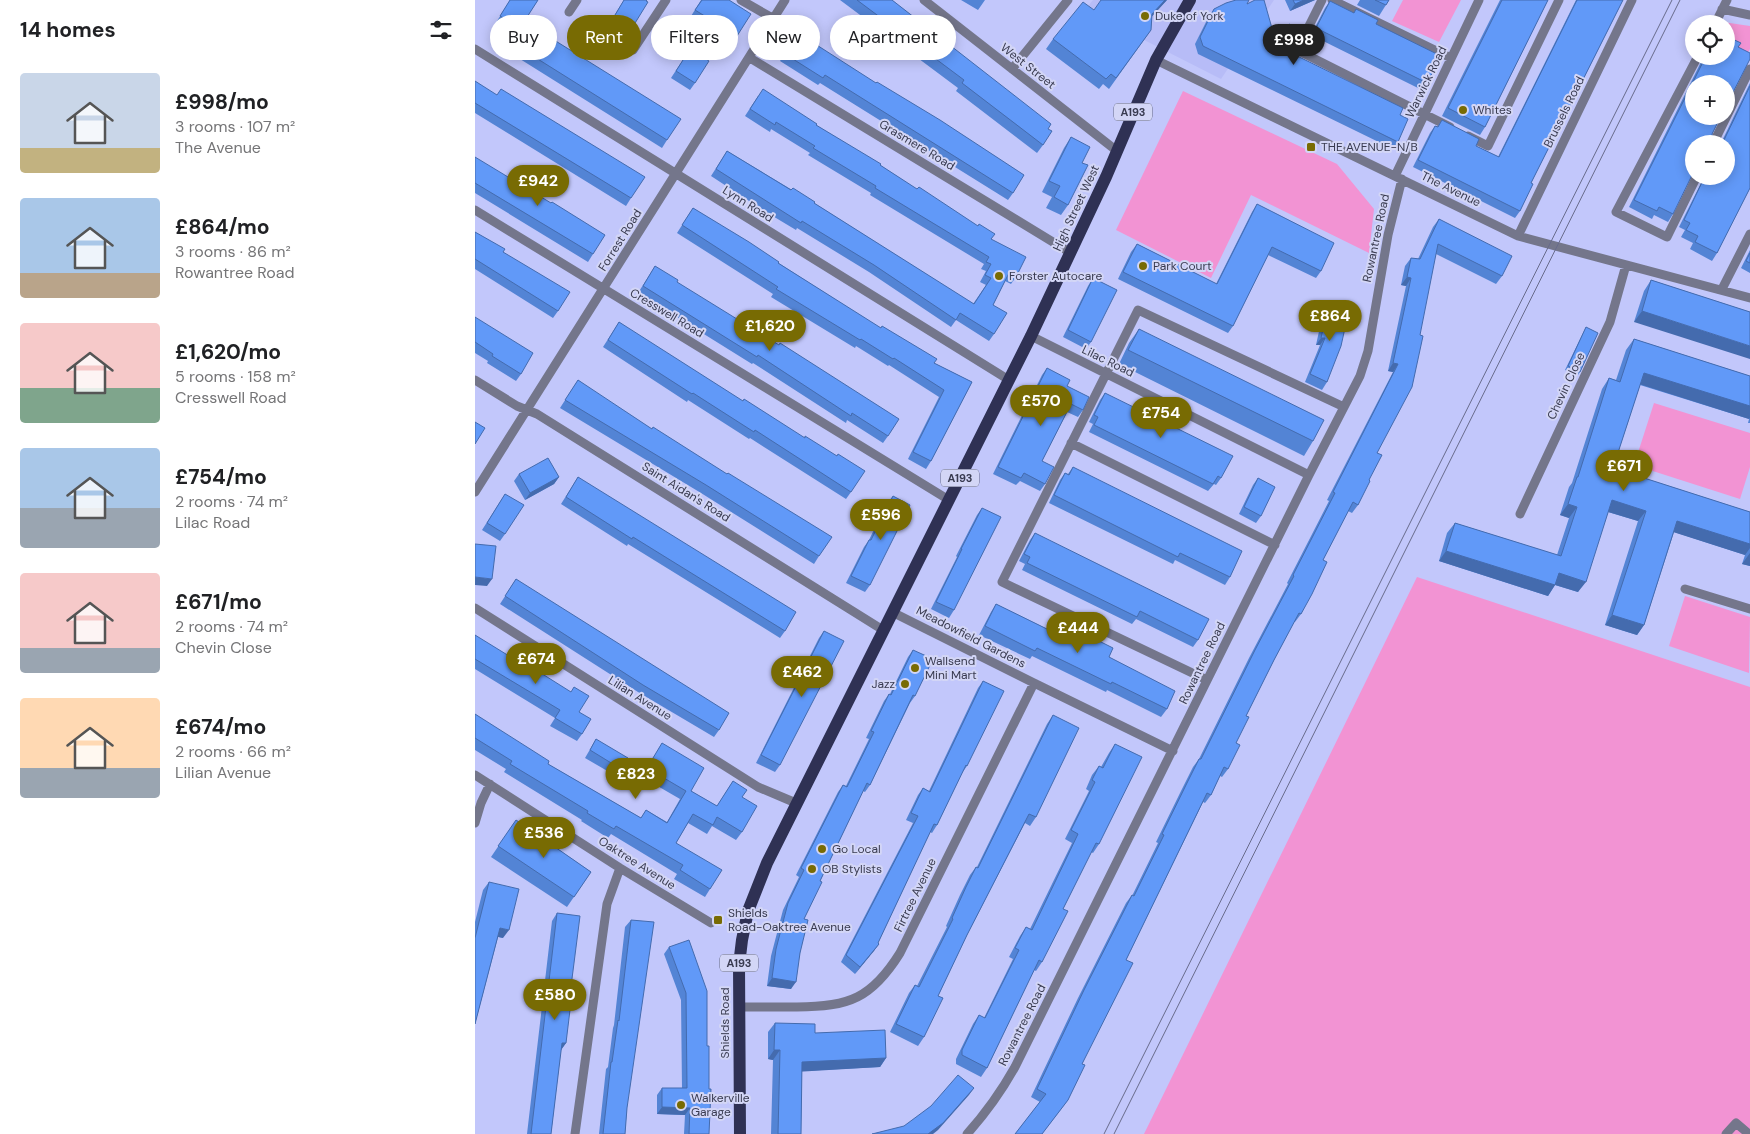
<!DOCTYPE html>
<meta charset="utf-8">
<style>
:root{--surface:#fff;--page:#f6f6f6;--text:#202124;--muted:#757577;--accent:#786b03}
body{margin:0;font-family:"DM Sans",sans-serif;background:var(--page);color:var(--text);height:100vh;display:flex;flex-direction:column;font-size:19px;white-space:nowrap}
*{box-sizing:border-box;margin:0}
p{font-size:16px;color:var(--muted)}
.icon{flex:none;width:28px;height:28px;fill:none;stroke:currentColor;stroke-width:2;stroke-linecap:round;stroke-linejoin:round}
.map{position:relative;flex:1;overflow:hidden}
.panel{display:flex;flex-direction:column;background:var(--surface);width:475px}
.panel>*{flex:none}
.guide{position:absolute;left:15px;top:15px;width:475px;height:45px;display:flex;gap:10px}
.buttons{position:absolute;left:1210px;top:15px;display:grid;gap:10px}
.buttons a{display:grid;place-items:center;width:50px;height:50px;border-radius:50%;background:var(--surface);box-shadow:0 2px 12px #0003;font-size:25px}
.price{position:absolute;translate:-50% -42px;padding:0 11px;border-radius:18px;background:var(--accent);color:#fff;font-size:16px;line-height:32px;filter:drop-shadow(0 1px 2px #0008)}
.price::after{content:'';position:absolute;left:50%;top:30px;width:15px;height:11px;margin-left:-8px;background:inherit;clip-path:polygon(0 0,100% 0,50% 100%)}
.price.active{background:#222;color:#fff}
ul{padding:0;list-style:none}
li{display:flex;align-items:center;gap:15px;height:125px;padding:0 20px}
li span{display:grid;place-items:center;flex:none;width:140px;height:100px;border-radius:5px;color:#555}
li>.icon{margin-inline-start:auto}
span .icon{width:60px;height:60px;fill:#fffc;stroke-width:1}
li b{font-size:21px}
h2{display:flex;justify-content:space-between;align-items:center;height:60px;padding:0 20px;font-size:21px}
.chip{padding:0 18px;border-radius:22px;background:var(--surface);box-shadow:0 2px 12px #0003;font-size:18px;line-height:45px}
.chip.active{background:var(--accent);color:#fff}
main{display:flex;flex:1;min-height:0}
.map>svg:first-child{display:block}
</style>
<main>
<section class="panel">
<h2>14 homes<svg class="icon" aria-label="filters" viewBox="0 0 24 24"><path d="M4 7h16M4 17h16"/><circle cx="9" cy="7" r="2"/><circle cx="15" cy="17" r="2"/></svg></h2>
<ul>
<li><span style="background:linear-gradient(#c9d6e8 75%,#c2b280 0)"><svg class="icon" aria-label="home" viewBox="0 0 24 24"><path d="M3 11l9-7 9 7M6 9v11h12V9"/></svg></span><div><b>£998/mo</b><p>3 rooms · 107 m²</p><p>The Avenue</p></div></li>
<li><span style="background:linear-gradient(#a9c7e8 75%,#b9a48a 0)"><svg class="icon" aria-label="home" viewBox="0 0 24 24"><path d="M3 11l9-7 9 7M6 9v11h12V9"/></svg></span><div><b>£864/mo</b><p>3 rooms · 86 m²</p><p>Rowantree Road</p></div></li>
<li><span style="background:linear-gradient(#f6c9c9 65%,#7fa58c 0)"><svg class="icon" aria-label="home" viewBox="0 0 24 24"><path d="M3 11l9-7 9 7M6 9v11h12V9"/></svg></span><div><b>£1,620/mo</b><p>5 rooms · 158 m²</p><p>Cresswell Road</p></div></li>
<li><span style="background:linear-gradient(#a9c7e8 60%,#9aa5b1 0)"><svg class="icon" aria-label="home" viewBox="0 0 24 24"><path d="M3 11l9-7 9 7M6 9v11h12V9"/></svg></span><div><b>£754/mo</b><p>2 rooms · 74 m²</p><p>Lilac Road</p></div></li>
<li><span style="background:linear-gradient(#f6c9c9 75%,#9aa5b1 0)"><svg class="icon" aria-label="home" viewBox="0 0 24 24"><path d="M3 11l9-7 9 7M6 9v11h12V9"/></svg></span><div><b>£671/mo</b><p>2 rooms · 74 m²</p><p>Chevin Close</p></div></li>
<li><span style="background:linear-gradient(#ffd9b3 70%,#9aa5b1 0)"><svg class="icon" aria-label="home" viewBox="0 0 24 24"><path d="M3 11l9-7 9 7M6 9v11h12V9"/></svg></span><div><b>£674/mo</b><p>2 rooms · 66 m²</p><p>Lilian Avenue</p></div></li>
</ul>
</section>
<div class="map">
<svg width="1275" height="1134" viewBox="0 0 1275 1134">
<rect width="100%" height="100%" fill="#c2c7fb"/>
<path fill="#b7bcf7" d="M618,0H799L746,79L610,10Z"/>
<path fill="#f293d3" d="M928,0H986L964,42L917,21Z
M1248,22L1275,26V49L1269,60L1251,46V24H1247Z
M708,91L862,164L899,209L894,253L776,195L736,278L641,230Z
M1179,403L1275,433V467L1265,499L1159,465Z
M942,577L1275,687V1134H669Z
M1210,596L1275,617L1274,673L1194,646Z"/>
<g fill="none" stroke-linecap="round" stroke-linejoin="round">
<path stroke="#74768b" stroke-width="9" d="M266,0L299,19
M449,0L642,151
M847,0L822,50L975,127
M857,0L976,58
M1247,9L1275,15
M94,12L102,0
M1240,24L1252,0
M0,49L534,380
M158,50L191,0
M275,58L596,253
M681,60L1043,236L1275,298
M537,69L593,0
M993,136L1013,146L1084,0
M1238,144L1275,69
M920,176L1004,0
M1222,176L1192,237L1141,212L1223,56
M0,210L474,500
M1043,236L1157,0
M1247,289L1275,234
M556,336L834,475
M0,380L42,406L62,414L408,630
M596,443L800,545
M0,492L310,0
M1045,514L1135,322L1151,265
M1210,589L1275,609
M0,608L283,787L321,803
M417,612L559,683L698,751
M732,680L527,582L663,310L869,407
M0,775L145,868L236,923
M0,823L6,803L15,784
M264,1007C283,1007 303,1007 322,1007C374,1007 397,998 425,953L559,683
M100,1134L132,904L145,868
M492,1134C511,1113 526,1092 540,1067L834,475L885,376L893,351L913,235L927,179
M1251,1134L1261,1123L1274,1134"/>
<path stroke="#2f3154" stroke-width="12" d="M265,1134L264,965L267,940L273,911L292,863L556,336L631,177L681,60L715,0"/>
<path stroke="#686b8b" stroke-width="1" d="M629,1134L1197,0
M639,1134L1205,0"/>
</g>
<path fill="#5384d5" d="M35,0H63L38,38L19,26Z
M149,0H172L149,41L144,48L126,37Z
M226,0H254L262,36L254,47L213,21Z
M365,0H417L573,129L568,145L562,153L481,91L483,88Z
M486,0H510L503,10Z
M692,0L677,16L676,30L634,89L628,84L624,89L571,49L578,39L619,10Z
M810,0H840L815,11Z
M885,0H914L904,16L882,5Z
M1025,0H1073L1010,127L1005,135L967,116Z
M1101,0H1148L1056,183L1045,211L1040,218L938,167L955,133L960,126L962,127L967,120L1001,146L1023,157Z
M855,1L879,13L881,9L901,24L952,83L947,90L836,35L850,8Z
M772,3L802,45L814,24L816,53L925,115L923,142L918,149L723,54L720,44L734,16L739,9Z
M63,30L192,140L187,148L45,59Z
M323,33L538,193L533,200L345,83L343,85L305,61Z
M1263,47L1272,65L1237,134L1238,140L1243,143L1247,141L1275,83V188L1242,253L1237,261L1215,249L1218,243L1206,237L1210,230L1204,227L1228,179V176H1251L1219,144L1198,214L1193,222L1179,215L1177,219L1154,207L1229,56H1251Z
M215,49L220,83L215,90L196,78Z
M0,81L156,198L151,206L0,113Z
M283,96L341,125L405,165L516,239L541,277L536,284L530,281L518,305L519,334L514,341L481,320L476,327L394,272L322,228L321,230L291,212L236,176L252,151L339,203L498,304L511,285L505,282L511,271L506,269L509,264L395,195L396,193L333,155L335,153L296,129L295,132L270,116Z
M596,137L607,163L593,205L586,215L571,208L577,197L567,192L589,148Z
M0,157L118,254L113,262L0,193Z
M782,204L846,271L841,278L793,255L758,326L753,333L643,279L656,252L662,244L741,284L777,212Z
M218,208L459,363L497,382L456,461L451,469L433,459L464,397L414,365L413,366L381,346L380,348L296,297L298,294L202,233Z
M964,219L1027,276L1021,284L961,254L894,480L883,505L877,513L873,511L848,560L826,614L820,622H819L799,660L771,716L761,743L753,769L747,777L745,776L736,795L730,803L728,802L651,960L607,1064L593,1100L567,1134H540L565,1102L556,1097L603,998L651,903L657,895V896L683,843L681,842L706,791L718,767L724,759L774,658L813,584L812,583L854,501L852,500L918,372L913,371L931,286L926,285L930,266L936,258L943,259L958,227Z
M0,232L28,252L83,311L78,318L0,269Z
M1275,250V273L1266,268Z
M180,266L413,436L408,443L372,420L371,423L278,363L277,364L163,293Z
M618,278L616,342L611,349L588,337L613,286Z
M1176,280L1275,312L1159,322L1169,291Z
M853,306L852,382L847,390L830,382L845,345H841L848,313Z
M0,317L46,374L41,381L12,363L13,361L0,353Z
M144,322L376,492L371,499L275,438L274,439L213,400L212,402L128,347Z
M1111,327L1105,372L1103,375L1090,370L1109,331Z
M664,329L838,441L829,456L644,364L654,343Z
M1159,339L1275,376V423H1273L1274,419L1165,385L1138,468L1275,512V566L1267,564L1270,555L1199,532L1169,625L1162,635L1130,625L1163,521L1133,512L1103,592L1080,585L1073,596L964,561L972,533L980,523L1082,555L1094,518L1085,515L1094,487L1097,483L1127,389L1134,378L1141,380L1151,350Z
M572,368L592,386L608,410L603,417L592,412L567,461L570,484L565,491L545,481L541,485L518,474L567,375Z
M103,380L344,556L339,564L226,493L85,408Z
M630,393L746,478L741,485L739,484L733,491L614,432L618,424L614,422L625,400Z
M598,467L755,577L750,585L700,560L698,564L574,503L585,480L590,473L593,474Z
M44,474L84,477L79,484L50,500L39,481Z
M103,477L310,631L305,638L153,544L152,546L86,504Z
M783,478L786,516L781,523L764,514L778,485Z
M30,494V534L25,541L7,530Z
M418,496L395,585L390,592L371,583L389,547L394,540L412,503Z
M507,508L479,610L474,618L456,609L482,557L481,556L502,515Z
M560,533L723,640L718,647L661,619L657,624L547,570L550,564L544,561L555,540Z
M41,579L244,730L239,737L163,692L25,604Z
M521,604L576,631L594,637L600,629L634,657L692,709L686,717L632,690L631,692L557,656L555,659L504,635L516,612Z
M349,631L305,765L300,772L281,763L344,638Z
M0,635L104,712L107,734L102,741L75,726L80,718L0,669Z
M438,650L440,696L435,703L395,785L390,792L388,791L345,881L329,919L325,953L316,989L292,986L296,956L308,910L324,877L321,875L363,792L368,785L371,786L394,739L391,738L409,701L414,694H415L433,657Z
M508,681L492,766L487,773L462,825L457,833L455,832L403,943L404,944L380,974L366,962L438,823L431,820L443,795L448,788L454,791L503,688Z
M0,714L73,764L166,818L171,810L192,822L205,799L167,777L187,743L216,791L242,806L258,781L267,797V832L261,840L237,826L232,834L213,823L201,843L235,889L230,897L199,879L202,874L136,834L133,838L106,821L107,820L29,772L31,769L0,750Z
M578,715L561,817L555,826L550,823L492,935L463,996L449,1037L443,1046L415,1032L434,993L440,985L442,986L472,927L471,926L485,895L495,875L501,867H502L572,724Z
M121,739L146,769L141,776L110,758Z
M640,744L624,844L618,853L616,852L588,909L567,962L561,971L559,970L512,1068L506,1077L481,1064V1059L498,1024L504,1015L509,1018L538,959L534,957L545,936L551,927L555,929L597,843L590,839L614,791L611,789L617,775L624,766L626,767L634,753Z
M41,820L116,872L92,907L16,857Z
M14,882L28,938L23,937L0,1024V922L8,890Z
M82,913L93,1010L91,1043L86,1050L76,1134H52L77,921Z
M156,920L152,1108L150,1134H124L131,1069L133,1067L138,1028L139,1025L150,927Z
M194,947L232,1046L234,1134H209L210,1115L182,1114V1095L187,1088H207L206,1000L189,954Z
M300,1023L340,1033L411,1058L405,1067L327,1071L326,1134H296L298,1060L293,1059V1032Z"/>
<path fill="#446bae" d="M690,0H692L670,24L677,14Z
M829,0H840L815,11L820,4Z
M932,277L936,278L931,286L926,285Z
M1167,311L1275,346V359L1159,322Z
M846,338H850L845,345H841Z
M918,363L923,364L918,372L913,371Z
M1169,373L1275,406V418L1274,419L1161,383Z
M84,477L79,484L50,500L55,493Z
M1137,500L1171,511L1163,521L1130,511Z
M1093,504L1102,507L1094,518L1085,515Z
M1202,521L1275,544V548L1270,555L1195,531Z
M971,551L1080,585L1073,596L964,561Z
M1275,553V566L1267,564Z
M1084,573L1111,582L1103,592L1077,584Z
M0,577L17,579L12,586L0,585Z
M1137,615L1169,625L1162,635L1130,625Z
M25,928L34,930L28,938L20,936Z
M404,944L399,951L380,974L385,967Z
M297,978L321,982L316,989L292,986Z
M87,1043H91L86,1050Z
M299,1050H305L298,1060L293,1059Z
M411,1058L405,1067L320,1072L327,1062Z
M499,1088L494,1095L463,1130L458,1134H453Z
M187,1107L215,1108L210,1115L182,1114Z"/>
<path fill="#6199f8" stroke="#446bae" d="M35,0H63L45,28L25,16Z
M149,0H172L171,1L173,2L149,41L131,30Z
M227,0H254L276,14L262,36L220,10Z
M382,0H417L576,124L573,129L577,131L568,145L487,83L489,80Z
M626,0H690L677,14L676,30L641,78L636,74L631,79L578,39L608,2L619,10Z
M761,0H774L772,4L780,0H789L802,46L814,24L826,30L816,53L928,108L925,115L933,119L923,142L728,46L725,37L739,9L751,3Z
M818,0H829L820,4Z
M900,0H914L911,5Z
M1027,0H1073L1010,127L973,108Z
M1102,0H1148L1056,183L1058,184L1045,211L943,160L960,126L963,127L967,120L1004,139L1001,146L1024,157Z
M855,1L879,13L881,9L903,20L901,24L966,56L952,83L841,28Z
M63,30L206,119L192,140L50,51Z
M323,33L401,83L402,82L465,120L549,175L538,193L350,75L348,78L310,54Z
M1251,36L1266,43L1263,47L1275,53V59L1251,106V84H1219V116H1246L1237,134L1238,140L1243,143L1249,140L1275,86V188L1242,253L1220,242L1223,236L1211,230L1215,223L1209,220L1230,176H1251V144H1219V171L1198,214L1184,207L1182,211L1159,200L1231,56H1251Z
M215,49L234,61L220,83L201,71Z
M0,81L22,95L26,89L170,177L156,198L0,103Z
M288,89L342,124L341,125L406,164L405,165L442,189L444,187L503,226L504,224L520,234L516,239L551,257L541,277L534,273L518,305L532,313L519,334L485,313L481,320L399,265L327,221L326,223L296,204L241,169L252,151L316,190L318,188L340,202L339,203L499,304L516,278L510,275L516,264L511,262L514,257L400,188L401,186L338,148L340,146L301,122L300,125L275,109Z
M596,137L615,147L607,163L613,165L593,205L579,197L585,186L574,181Z
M0,157L76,203L77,202L130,235L118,254L0,183Z
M782,204L859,243L846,271L797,247L758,326L648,272L662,244L742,284Z
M218,208L274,242L304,262L303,263L406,328L407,326L462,359L459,363L497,382L456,461L438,452L469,390L419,358L418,359L386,339L385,340L301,289L303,287L207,225Z
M964,219L1037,256L1027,276L963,244L945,335L948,336L937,387L902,453L907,455L894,480L895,481L883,505L878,502L848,560L852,562L837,594L826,614L824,613L799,660L771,716L774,717L761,743L765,745L753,769L749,767L736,795L732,793L651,960L658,963L607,1064L610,1065L593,1100L567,1134H540L571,1094L562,1089L609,990L657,895L659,896L689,835L687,834L712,783L724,759H726L780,650L819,576L818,575L860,493L858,492L923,364L918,363L936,278L932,277L936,258L945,259Z
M0,232L30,249L28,252L95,292L83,311L0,259Z
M1275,253V263L1271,261Z
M180,266L203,280L202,282L304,345L305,343L424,419L413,436L377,413L376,416L283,355L282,357L168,286Z
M618,278L642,290L616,342L593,330Z
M1176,280L1275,312V346L1167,311Z
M853,306L874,310L866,346L852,382L835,374L850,338H846Z
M0,317L58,353L46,374L17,356L18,354L0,342Z
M144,322L268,401L269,399L330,438V436L362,456L363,454L390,471L376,492L280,430L279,432L218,393L217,394L133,340Z
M1111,327L1123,333L1105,372L1093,366Z
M664,329L849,420L838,441L653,350Z
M1159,339L1275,376V406L1169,373L1138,468L1275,512V544L1202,521L1169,625L1137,615L1171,511L1137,500L1111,582L1084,573L1080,585L971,551L980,523L1086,556L1102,507L1093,504L1102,477H1103L1134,378L1145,382Z
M572,368L595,380L592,386L614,397L608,410L596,404L567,461L579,467L570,484L549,473L546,478L523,467Z
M103,380L177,429L178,427L252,474L253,473L357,537L344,556L231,485L90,400Z
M630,393L758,456L746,478L743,476L738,484L619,425L623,417L619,415Z
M0,422L10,428L0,444Z
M73,458L84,477L55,493L44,474Z
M598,467L767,551L755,577L705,553L703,557L579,495L590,473L594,475Z
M103,477L321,612L310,631L158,537L157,539L91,497Z
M783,478L800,487L786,516L769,507Z
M30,494L49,505L30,534L12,523Z
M418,496L435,505L395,585L376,576L394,540H396Z
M507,508L526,517L479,610L461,602L487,549H486Z
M560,533L734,619L723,640L665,611L662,617L552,563L555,557L549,554Z
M0,544L21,546L17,579L0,577Z
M41,579L254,713L244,730L168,685L30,596Z
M521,604L576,631L577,629L596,638L600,629L638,648L634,657L700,691L692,709L637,682L636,684L562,648L560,651L510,626Z
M349,631L369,641L305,765L286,755Z
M0,635L60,672L61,670L96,692L99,687L114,696L104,712L116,719L107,734L80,718L85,710L0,659Z
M438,650L458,659L440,696L438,695L395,785L392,783L345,881L347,882L329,919L333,920L325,953L321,982L297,978L301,949L313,903L329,870L326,868L368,785L372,787L399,732L396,731L414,694L416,695Z
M508,681L529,691L492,766L491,765L462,825L459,824L403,943L404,944L385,967L371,955L443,816L436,813L448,788L455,792Z
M0,714L74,761L73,764L166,818L171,810L192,823L211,791L172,768L187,743L229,768L216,791L242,806L258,781L272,790L267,797L282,806L267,832L242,817L238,825L218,814L201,843L247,870L235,889L205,870L208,865L141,826L139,829L112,813L113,811L35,764L37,761L0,738Z
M578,715L604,728L561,817L554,814L492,935L463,996L468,998L449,1037L421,1024L440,985L444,987L478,919L477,918L491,887L501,867L503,868Z
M121,739L153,758L146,769L115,750Z
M640,744L667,757L624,844L621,843L588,909L593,911L567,962L564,960L512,1068L487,1055V1050L504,1015L510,1018L544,950L540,948L551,927L557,930L603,834L596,830L620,782L617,780L624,766L628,768Z
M41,820L116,872L99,897L23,846Z
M14,882L44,889L34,930L25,928L0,1024V938Z
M82,913L105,916L93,1010H95L91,1043H87L76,1134H56Z
M156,920L179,922L152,1108L150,1134H128L136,1062H137L143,1020L144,1021Z
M214,940L232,991V1046H234V1089H236L234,1134H214L215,1108L187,1107V1088H212L211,993L194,947Z
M300,1023L340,1024V1033L410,1030L411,1058L327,1062L326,1134H303L305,1050H299Z
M483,1075L499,1088L468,1123L453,1134H397L429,1126L456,1106Z"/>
<g fill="#786b03" stroke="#d3d6f6" stroke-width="2">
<circle cx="670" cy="16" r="5"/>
<circle cx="988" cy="110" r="5"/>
<rect x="831" y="142" width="10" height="10" rx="2.5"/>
<circle cx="668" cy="266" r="5"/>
<circle cx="524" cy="276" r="5"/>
<circle cx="440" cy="668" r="5"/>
<circle cx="430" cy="684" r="5"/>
<circle cx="347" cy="849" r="5"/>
<circle cx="337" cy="869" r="5"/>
<rect x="238" y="915" width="10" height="10" rx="2.5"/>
<circle cx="206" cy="1105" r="5"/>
</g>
<g text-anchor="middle" stroke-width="4" stroke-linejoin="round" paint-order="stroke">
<g fill="#d3d6f6" stroke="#676a82" stroke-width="1">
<rect x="639" y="103.5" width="38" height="17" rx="4"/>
<rect x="466" y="469.5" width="38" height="17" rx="4"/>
<rect x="245" y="954.5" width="38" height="17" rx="4"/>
</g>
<g font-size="11" font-weight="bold" fill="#393b50">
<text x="658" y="116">A193</text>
<text x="485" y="482">A193</text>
<text x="264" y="967">A193</text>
</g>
<g font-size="12" fill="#393b50" stroke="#d3d6f6" text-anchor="start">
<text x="680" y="20">Duke of York</text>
<text x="998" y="114">Whites</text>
<text x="846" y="151">THE AVENUE-N/B</text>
<text x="678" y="270">Park Court</text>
<text x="534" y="280">Forster Autocare</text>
<text x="450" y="665">Wallsend<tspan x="450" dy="14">Mini Mart</tspan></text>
<text x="420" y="688" text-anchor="end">Jazz</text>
<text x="357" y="853">Go Local</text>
<text x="347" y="873">OB Stylists</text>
<text x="253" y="917">Shields<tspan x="253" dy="14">Road-Oaktree Avenue</tspan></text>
<text x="216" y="1102">Walkerville<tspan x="216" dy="14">Garage</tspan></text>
</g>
<g font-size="12" fill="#393b50" stroke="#d3d6f6">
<text transform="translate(553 66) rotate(38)" y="4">West Street</text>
<text transform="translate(951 82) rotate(-64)" y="4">Warwick Road</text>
<text transform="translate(1089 112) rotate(-64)" y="4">Brussels Road</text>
<text transform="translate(442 145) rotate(31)" y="4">Grasmere Road</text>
<text transform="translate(976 189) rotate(26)" y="4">The Avenue</text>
<text transform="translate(273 204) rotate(32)" y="4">Lynn Road</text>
<text transform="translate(601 208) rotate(-65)" y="4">High Street West</text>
<text transform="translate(901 238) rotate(-78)" y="4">Rowantree Road</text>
<text transform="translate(145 240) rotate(-58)" y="4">Forrest Road</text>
<text transform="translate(192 313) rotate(31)" y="4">Cresswell Road</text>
<text transform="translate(633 361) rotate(26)" y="4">Lilac Road</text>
<text transform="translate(1091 386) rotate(-65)" y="4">Chevin Close</text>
<text transform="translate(211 492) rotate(32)" y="4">Saint Aidan's Road</text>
<text transform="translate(496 637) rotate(27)" y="4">Meadowfield Gardens</text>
<text transform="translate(727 663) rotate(-64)" y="4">Rowantree Road</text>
<text transform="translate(165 698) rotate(32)" y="4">Lilian Avenue</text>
<text transform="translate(162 863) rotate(32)" y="4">Oaktree Avenue</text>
<text transform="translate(440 895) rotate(-64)" y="4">Firtree Avenue</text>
<text transform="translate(250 1023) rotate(-90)" y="4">Shields Road</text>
<text transform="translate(547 1025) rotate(-63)" y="4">Rowantree Road</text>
</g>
</g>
</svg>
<div class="buttons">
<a><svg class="icon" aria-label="locate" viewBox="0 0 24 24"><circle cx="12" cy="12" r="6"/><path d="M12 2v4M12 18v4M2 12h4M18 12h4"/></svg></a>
<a>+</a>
<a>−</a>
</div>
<b class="price active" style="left:819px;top:66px">£998</b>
<b class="price" style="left:63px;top:207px">£942</b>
<b class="price" style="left:855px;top:342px">£864</b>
<b class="price" style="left:295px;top:352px">£1,620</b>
<b class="price" style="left:566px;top:427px">£570</b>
<b class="price" style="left:686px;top:439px">£754</b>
<b class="price" style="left:1149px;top:492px">£671</b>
<b class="price" style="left:406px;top:541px">£596</b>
<b class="price" style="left:603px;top:654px">£444</b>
<b class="price" style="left:61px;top:685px">£674</b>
<b class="price" style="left:327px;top:698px">£462</b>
<b class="price" style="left:161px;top:800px">£823</b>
<b class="price" style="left:69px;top:859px">£536</b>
<b class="price" style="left:80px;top:1021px">£580</b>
<div class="guide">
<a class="chip">Buy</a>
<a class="chip active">Rent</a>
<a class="chip">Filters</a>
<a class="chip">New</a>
<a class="chip">Apartment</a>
</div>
</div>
</main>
